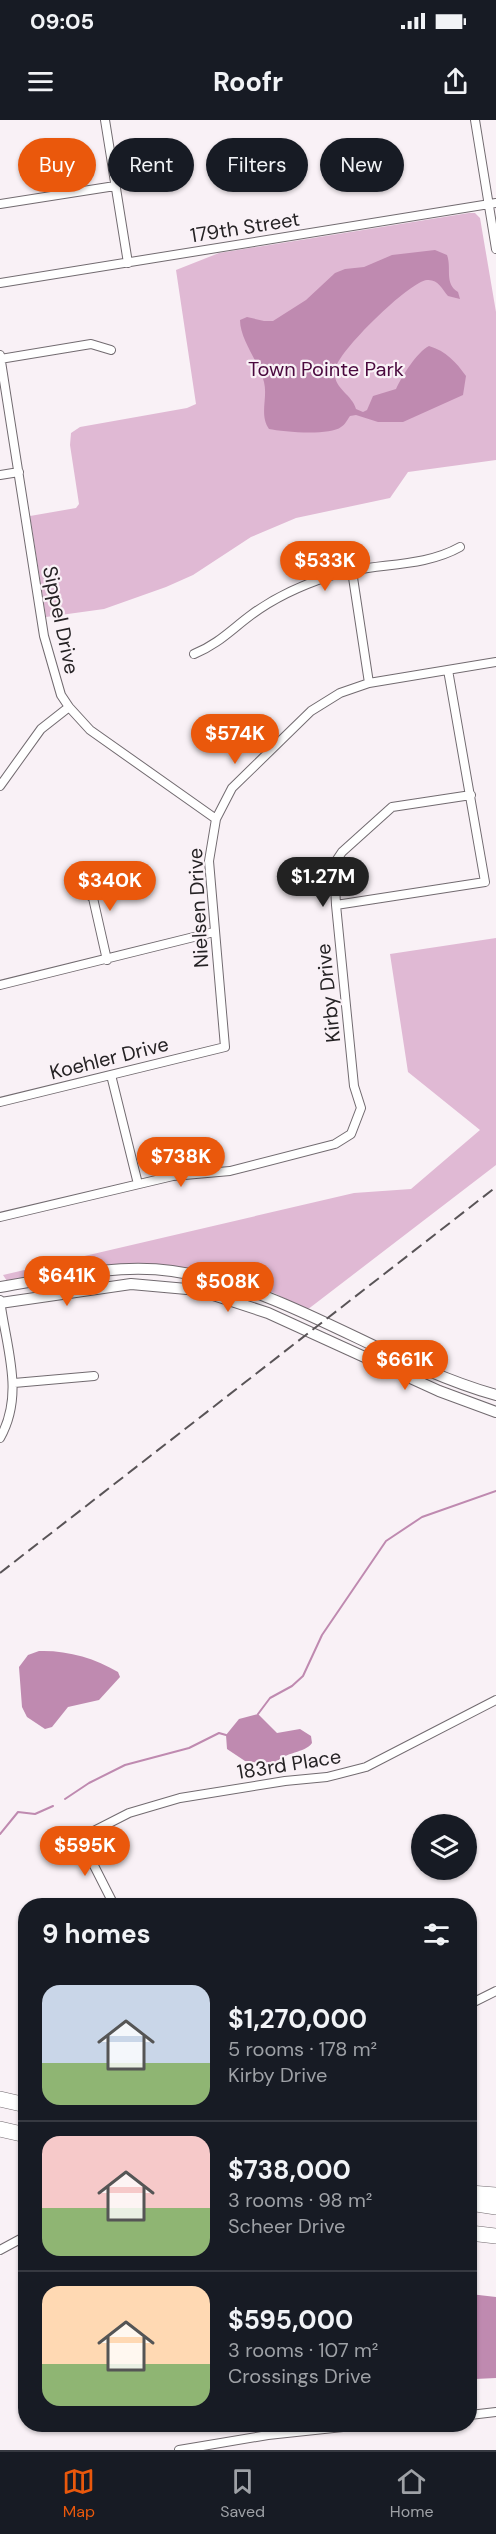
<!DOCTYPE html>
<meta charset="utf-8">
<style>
:root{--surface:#171b24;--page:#20242c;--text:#f1f3f6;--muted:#9ea1a6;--line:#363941;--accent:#ea580c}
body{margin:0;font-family:"DM Sans",sans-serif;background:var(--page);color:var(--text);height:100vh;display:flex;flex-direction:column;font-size:22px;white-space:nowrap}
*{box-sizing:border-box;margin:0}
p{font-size:20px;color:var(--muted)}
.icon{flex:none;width:33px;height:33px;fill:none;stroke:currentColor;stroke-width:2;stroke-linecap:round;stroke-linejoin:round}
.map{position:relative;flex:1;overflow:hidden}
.sheet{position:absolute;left:18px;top:1778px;width:459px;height:534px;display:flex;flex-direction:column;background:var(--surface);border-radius:24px;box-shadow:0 2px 4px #0004}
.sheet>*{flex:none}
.guide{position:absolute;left:18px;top:18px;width:460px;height:54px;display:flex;gap:12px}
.buttons{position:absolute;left:411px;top:1694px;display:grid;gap:12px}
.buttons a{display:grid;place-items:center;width:66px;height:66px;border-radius:50%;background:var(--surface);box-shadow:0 2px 4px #0004;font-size:30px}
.price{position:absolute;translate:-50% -51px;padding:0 14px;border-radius:21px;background:var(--accent);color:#fff;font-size:20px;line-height:39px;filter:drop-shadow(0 2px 3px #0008)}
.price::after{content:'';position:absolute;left:50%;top:36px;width:18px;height:14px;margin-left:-9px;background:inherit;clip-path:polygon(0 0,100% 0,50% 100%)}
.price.active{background:#222;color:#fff}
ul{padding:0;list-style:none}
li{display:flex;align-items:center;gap:18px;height:150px;padding:0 24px}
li+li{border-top:2px solid var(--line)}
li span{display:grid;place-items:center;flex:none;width:168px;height:120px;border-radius:18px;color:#555}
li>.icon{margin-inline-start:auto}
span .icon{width:72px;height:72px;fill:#fffc;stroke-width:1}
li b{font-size:26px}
h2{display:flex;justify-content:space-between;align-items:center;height:72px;padding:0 24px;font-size:26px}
.pill{padding:0 21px;border-radius:27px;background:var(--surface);box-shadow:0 2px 4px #0004;font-size:21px;line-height:54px}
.pill.active{background:var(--accent);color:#fff}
.status{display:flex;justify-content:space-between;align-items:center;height:42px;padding:0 30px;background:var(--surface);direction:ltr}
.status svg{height:16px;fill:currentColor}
header{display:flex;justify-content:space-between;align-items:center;height:78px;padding:0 24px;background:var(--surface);font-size:27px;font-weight:700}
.menu{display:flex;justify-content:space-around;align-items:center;height:84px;border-top:2px solid var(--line);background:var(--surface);font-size:16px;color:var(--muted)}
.menu a{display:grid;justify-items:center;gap:3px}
.menu .active{color:var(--accent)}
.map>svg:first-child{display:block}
</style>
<div class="status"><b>09:05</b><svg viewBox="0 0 49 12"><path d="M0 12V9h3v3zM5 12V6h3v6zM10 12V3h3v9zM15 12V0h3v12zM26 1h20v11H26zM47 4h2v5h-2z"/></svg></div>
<header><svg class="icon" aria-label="menu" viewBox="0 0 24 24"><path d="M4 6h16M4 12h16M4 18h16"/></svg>Roofr<svg class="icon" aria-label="share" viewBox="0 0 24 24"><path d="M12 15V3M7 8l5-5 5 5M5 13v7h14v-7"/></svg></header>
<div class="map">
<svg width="496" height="2330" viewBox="0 0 496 2330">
<rect width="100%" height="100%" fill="#f9f1f6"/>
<path fill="#e0b9d4" d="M469,93H475L480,98L496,192V340L408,352L390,378L296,398L251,417L193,455L166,467L104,489L46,497L30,396L76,388L79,384L70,325L71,313L80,307L187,288L196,284L176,150L219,133Z
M496,818V1045L307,1190L274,1173L229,1157L196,1150L157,1146L7,1161L3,1155L354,1073L411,1069L480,1010L408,952L390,834Z"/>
<path fill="#bf8ab0" d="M435,130L447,135C452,149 444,163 458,172L460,179L448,176C442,169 438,159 427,160C410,161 337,232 335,250C332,268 352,274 356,289L363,292L367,290L373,276L396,269C402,256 417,232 429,226C446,231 456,242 466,256L463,275L403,302H378L356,295L350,296C347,300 345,305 341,307C330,316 283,312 269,309C259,295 268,278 264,262C259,242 240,220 240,200L247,197L264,201H273L306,180L335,153L345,149L364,147L392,135Z
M39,1531C66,1530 95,1538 118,1552L120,1557L99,1580L68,1587L52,1607L45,1609L27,1597L22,1587L19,1547L28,1535Z
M258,1594L277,1613L300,1609L311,1616L312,1623C304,1634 287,1630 273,1645L245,1641L227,1629L226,1615L239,1599Z
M470,2174L496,2177V2258L475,2259L470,2252Z"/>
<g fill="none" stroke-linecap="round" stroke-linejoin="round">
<path stroke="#bf8ab0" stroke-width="2" d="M258,1594L270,1578L292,1566L303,1556L322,1515L386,1421L422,1397L496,1371
M65,1679L89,1663L125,1645L189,1628L219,1613L226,1615
M0,1714L18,1692L35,1694L53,1686"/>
<g stroke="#726b70" stroke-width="10">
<path id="minor" d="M105,0L128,143
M475,0L496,129
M0,84L115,66
M0,163L496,83
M0,235L44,516L61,575L69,587L90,610L216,699
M0,239L91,224L111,230
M0,355L19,352
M352,451L369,563
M194,534C217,525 232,509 251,495C274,478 302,465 330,456C372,442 421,449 460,427
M0,666L41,609L69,587
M78,766L93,778L107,840
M336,785L485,762L448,550
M0,865L214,812
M111,955L138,1064
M0,982L225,927L209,741L216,699L232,668L311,591L340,573L369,563L496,542
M0,1097L173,1056L230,1051L335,1024L351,1014L361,988L354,966L336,785L334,744L342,732L392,687L471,675
M0,1180C6,1227 25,1274 0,1318
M14,1263L94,1256
M114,1785L80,1718L129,1693L180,1678L285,1661L327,1657L366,1647L496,1580
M470,1884L496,1871
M0,2130L26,2116
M470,2295L496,2292
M179,2330L268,2315L371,2304"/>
</g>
<g stroke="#726b70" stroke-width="12">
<path id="tertiary" d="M0,1167C56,1158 116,1143 172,1151C287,1167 385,1244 496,1275
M0,1183L131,1164L198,1170L268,1193L439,1271L496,1292"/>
</g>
<g stroke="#726b70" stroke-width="16">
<path id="motorway" d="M0,1979L26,1985
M0,2009L26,2015
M470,2073L496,2075
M470,2083L496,2087
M470,2113L496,2116"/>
</g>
<use href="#minor" stroke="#fff" stroke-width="8"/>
<use href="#tertiary" stroke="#fff" stroke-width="10"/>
<use href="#motorway" stroke="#fff" stroke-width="15"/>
<path stroke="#595457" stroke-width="2" stroke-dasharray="12 6" stroke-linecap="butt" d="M0,1453L496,1067"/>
</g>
<g text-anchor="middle" stroke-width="4.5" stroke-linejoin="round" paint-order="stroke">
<g font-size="20" fill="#252224" stroke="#f9f1f6">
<text transform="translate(245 107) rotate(-9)" y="7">179th Street</text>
<text transform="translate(61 500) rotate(78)" y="7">Sippel Drive</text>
<text transform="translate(198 788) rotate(-93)" y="7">Nielsen Drive</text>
<text transform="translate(328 873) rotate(-96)" y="7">Kirby Drive</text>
<text transform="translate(109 938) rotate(-14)" y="7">Koehler Drive</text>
<text transform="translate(289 1644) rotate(-9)" y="7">183rd Place</text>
</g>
<g font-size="20" fill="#4a093e" stroke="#f9f1f6">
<text x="326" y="256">Town Pointe Park</text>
</g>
</g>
</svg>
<div class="buttons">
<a><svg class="icon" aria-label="layers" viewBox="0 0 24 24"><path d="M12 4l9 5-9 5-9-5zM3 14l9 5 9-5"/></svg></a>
</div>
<b class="price" style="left:325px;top:472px">$533K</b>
<b class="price" style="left:235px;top:645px">$574K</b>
<b class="price active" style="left:323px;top:788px">$1.27M</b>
<b class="price" style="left:110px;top:792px">$340K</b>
<b class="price" style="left:181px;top:1068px">$738K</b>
<b class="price" style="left:67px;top:1187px">$641K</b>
<b class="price" style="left:228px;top:1193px">$508K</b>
<b class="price" style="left:405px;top:1271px">$661K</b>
<b class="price" style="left:85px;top:1757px">$595K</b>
<div class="guide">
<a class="pill active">Buy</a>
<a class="pill">Rent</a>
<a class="pill">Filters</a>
<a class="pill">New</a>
</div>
<section class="sheet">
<h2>9 homes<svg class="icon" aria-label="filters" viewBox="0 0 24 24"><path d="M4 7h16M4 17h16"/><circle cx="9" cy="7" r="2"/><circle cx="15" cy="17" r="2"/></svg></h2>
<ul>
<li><span style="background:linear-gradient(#c9d6e8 65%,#8fb573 0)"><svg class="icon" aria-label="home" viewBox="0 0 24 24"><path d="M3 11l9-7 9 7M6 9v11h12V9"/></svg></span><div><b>$1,270,000</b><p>5 rooms · 178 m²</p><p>Kirby Drive</p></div></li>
<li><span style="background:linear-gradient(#f6c9c9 60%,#8fb573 0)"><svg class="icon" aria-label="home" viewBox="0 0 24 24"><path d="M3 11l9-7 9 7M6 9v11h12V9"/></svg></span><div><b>$738,000</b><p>3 rooms · 98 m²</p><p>Scheer Drive</p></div></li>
<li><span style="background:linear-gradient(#ffd9b3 65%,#8fb573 0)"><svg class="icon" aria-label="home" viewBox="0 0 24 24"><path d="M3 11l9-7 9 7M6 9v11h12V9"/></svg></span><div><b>$595,000</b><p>3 rooms · 107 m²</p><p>Crossings Drive</p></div></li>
</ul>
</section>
</div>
<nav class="menu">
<a class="active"><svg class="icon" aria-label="map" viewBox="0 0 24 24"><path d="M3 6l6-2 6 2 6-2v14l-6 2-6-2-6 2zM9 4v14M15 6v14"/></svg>Map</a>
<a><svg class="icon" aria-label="saved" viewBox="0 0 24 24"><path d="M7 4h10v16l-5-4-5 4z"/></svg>Saved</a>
<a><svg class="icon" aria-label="home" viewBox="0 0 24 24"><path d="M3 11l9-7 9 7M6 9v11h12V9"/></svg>Home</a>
</nav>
